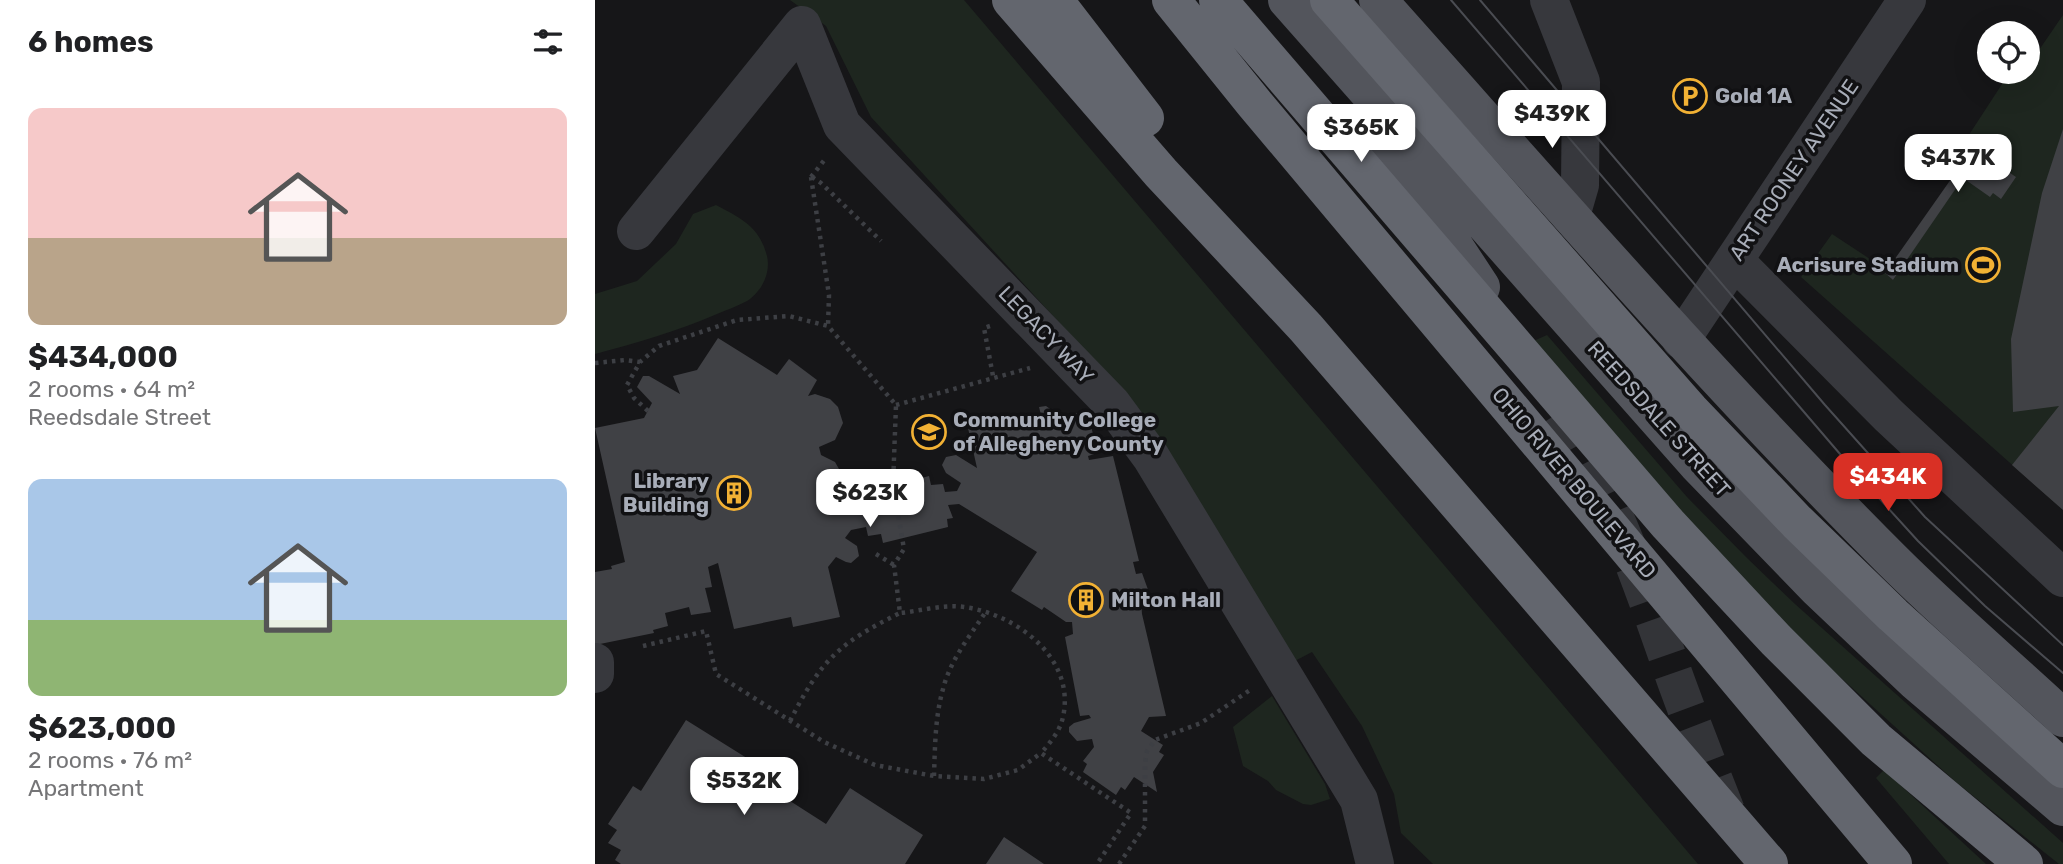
<!DOCTYPE html>
<meta charset="utf-8">
<style>
:root{--surface:#fff;--page:#f6f6f6;--text:#202124;--muted:#757577;--accent:#d93025}
body{margin:0;font-family:Rubik,sans-serif;background:var(--page);color:var(--text);height:100vh;display:flex;flex-direction:column;font-size:26px;white-space:nowrap}
*{box-sizing:border-box;margin:0}
p{font-size:23px;color:var(--muted)}
.icon{flex:none;width:38px;height:38px;fill:none;stroke:currentColor;stroke-width:2;stroke-linecap:round;stroke-linejoin:round}
.map{position:relative;flex:1;overflow:hidden}
.side{display:flex;flex-direction:column;background:var(--surface);width:595px}
.side>*{flex:none}
.controls{position:absolute;left:1382px;top:21px;display:grid;gap:14px}
.controls a{display:grid;place-items:center;width:63px;height:63px;border-radius:50%;background:var(--surface);box-shadow:0 7px 28px #0002;font-size:35px}
.price{position:absolute;translate:-50% -60px;padding:0 16px;border-radius:14px;background:#fff;color:#222;font-size:23px;line-height:46px;filter:drop-shadow(0 2px 4px #0008)}
.price::after{content:'';position:absolute;left:50%;top:42px;width:21px;height:16px;margin-left:-10px;background:inherit;clip-path:polygon(0 0,100% 0,50% 100%)}
.price.selected{background:var(--accent);color:#fff}
ul{padding:0;list-style:none}
li{display:grid;align-content:center;gap:14px;height:371px;padding:0 28px}
li span{display:grid;place-items:center;height:217px;border-radius:14px;color:#555}
li>.icon{margin-inline-start:auto}
span .icon{width:126px;height:126px;fill:#fffc;stroke-width:1}
li b{font-size:30px}
h2{display:flex;justify-content:space-between;align-items:center;height:84px;padding:0 28px;font-size:30px}
main{display:flex;flex:1;min-height:0}
.map>svg:first-child{display:block}
</style>
<main>
<section class="side">
<h2>6 homes<svg class="icon" aria-label="filters" viewBox="0 0 24 24"><path d="M4 7h16M4 17h16"/><circle cx="9" cy="7" r="2"/><circle cx="15" cy="17" r="2"/></svg></h2>
<ul>
<li><span style="background:linear-gradient(#f6c9c9 60%,#b9a48a 0)"><svg class="icon" aria-label="home" viewBox="0 0 24 24"><path d="M3 11l9-7 9 7M6 9v11h12V9"/></svg></span><div><b>$434,000</b><p>2 rooms · 64 m²</p><p>Reedsdale Street</p></div></li>
<li><span style="background:linear-gradient(#a9c7e8 65%,#8fb573 0)"><svg class="icon" aria-label="home" viewBox="0 0 24 24"><path d="M3 11l9-7 9 7M6 9v11h12V9"/></svg></span><div><b>$623,000</b><p>2 rooms · 76 m²</p><p>Apartment</p></div></li>
</ul>
</section>
<div class="map">
<svg width="1468" height="864" viewBox="0 0 1468 864">
<rect width="100%" height="100%" fill="#161618"/>
<path fill="#1e261f" d="M195,0H369L1103,864H838L806,833L799,794L767,726L717,652L696,663L546,412L276,117L231,26Z
M1468,15V510L1206,277L1237,234L1272,257L1298,280L1367,177L1353,167L1411,78L1421,83L1429,72H1433V66Z
M121,205C147,219 164,226 172,256C176,273 167,291 152,301C143,306 131,310 122,314C82,331 42,343 0,354V294L42,281L81,244L98,214Z
M952,335L1092,497L1152,558L1200,604L1468,843V864H1464L1362,783L1222,656L1115,548L934,343Z
M677,696L730,784L735,799L716,805L708,804L681,790L673,781L648,766L638,727Z
M1289,770L1391,864H1354L1281,778Z"/>
<path fill="#404145" d="M1468,129V510L1417,465L1464,406L1418,412L1416,339L1447,193Z
M1372,144L1421,177L1406,199L1398,193L1395,197L1368,178L1298,280L1290,273L1361,172L1353,167L1365,149Z
M123,338L182,375L194,359L222,380L213,396L220,394L235,399L243,407L248,423L240,440L224,447L226,455L240,462L244,469V476L240,484L259,480L266,502L272,500L270,493L334,476L336,485L348,484L350,492L362,491L366,483L351,473L347,465L351,457L361,455L382,468L373,428L442,413L446,415L444,407L451,406L469,419H475L474,415L483,413L484,417L493,415L503,453L493,456L494,460L518,456L544,561L538,562L541,574L547,573L556,598L546,601L547,614L571,716L554,717L546,731L568,745L564,752L569,755L558,772L562,792L539,777L530,790L526,787L521,795L488,772L492,764L488,761L499,747L497,739L482,741L474,732V727L479,723L496,718L494,715L485,716L470,637L478,634L477,622H471L449,607L447,610L416,591L442,552L364,504L353,505L358,518L352,519L353,527L288,543L286,534L273,536L271,527L256,530L250,538L262,546L264,556L256,563L251,562L241,557L233,567L245,617L198,627L196,617L139,629L123,563L113,567L117,587L110,588L116,612L96,615L94,607L70,613L73,626L58,630L59,633L0,645V572L17,569L16,566L30,562L0,428L49,418L57,403L42,387L48,376H54L85,394L78,376L102,370Z
M91,720L163,765L156,776L231,824L255,788L328,835L310,864H26L20,860L26,850L13,843L22,830L13,824L38,786L46,791Z
M409,837L449,864H391Z"/>
<g fill="none" stroke-linecap="round" stroke-linejoin="round">
<path stroke="#333438" stroke-width="38" stroke-dasharray="38 19" stroke-linecap="butt" d="M965,412C1017,494 1049,589 1081,681C1097,725 1114,768 1131,811"/>
<path stroke="#3d3f44" stroke-width="4.5" stroke-dasharray="3.5 5" stroke-linecap="butt" d="M216,177L234,295L233,326
M216,177L231,158
M217,177L226,183L286,241
M395,326L389,328L398,376
M0,363L30,360L45,362
M301,405L435,368
M53,411L39,398L32,385L45,362L64,346L142,320L194,316L233,326L301,405L298,485L309,549L299,565L305,613C325,611 349,604 369,607C421,614 481,658 468,717C465,731 455,743 446,753L536,813L502,864
M281,554L299,565
M48,646L111,631L121,674L229,742L280,765L339,776L389,779L423,770L446,753
M195,721C226,660 244,643 305,613
M339,776C340,747 340,717 348,689C355,661 374,637 390,613
M524,864L550,826V763L552,751L560,740L606,723L655,690"/>
<path stroke="#37383d" stroke-width="38" d="M954,0L986,82L985,185L976,216
M41,231L207,25L247,125L517,404L556,457L764,800L780,864
M1139,260L1294,416L1468,578
M1086,340L1312,0
M0,662V674"/>
<path stroke="#53555c" stroke-width="38" d="M692,0L1102,464L1223,589L1320,681L1468,807
M783,0C952,189 1118,381 1297,560C1352,615 1411,665 1468,718
M779,132L829,200L886,287"/>
<path stroke="#63666e" stroke-width="38" d="M416,0L566,173L711,328L1174,864
M459,0L550,118
M576,0L659,103L1298,864
M623,0L1073,524L1181,640L1281,740L1429,864
M734,0L1095,410L1202,522L1298,615L1468,769"/>
<path stroke="#4a4c52" stroke-width="2" d="M856,0L1263,475L1323,541L1390,606L1468,673
M885,0L1230,405L1330,517L1468,645"/>
</g>
<defs>
<g id="parking-ring" transform="scale(1.75)"><circle r="9.5" fill="#111113" stroke="#f2b134" stroke-width="1.5"/><path d="M-3.5-5.5H1a3.5 3.5 0 0 1 0 7H-1V5.5H-3.5ZM-1-3.4V-.6H.8a1.4 1.4 0 0 0 0-2.8Z" fill="#f2b134"/></g>
<g id="stadium-ring" transform="scale(1.75)"><circle r="9.5" fill="#111113" stroke="#f2b134" stroke-width="1.5"/><path d="M0-5a6.5 5 0 1 0 0 10a6.5 5 0 1 0 0-10ZM-3.5-1.8h7v3.6h-7Z" fill="#f2b134"/></g>
<g id="university-ring" transform="scale(1.75)"><circle r="9.5" fill="#111113" stroke="#f2b134" stroke-width="1.5"/><path d="M0-5L7-2L0 1L-7-2ZM-4 1L0 2.5L4 1V4Q0 6-4 4Z" fill="#f2b134"/></g>
<g id="building-ring" transform="scale(1.75)"><circle r="9.5" fill="#111113" stroke="#f2b134" stroke-width="1.5"/><path d="M-4-6H4V6H1V3H-1V6H-4ZM-2.5-4.3h1.7v1.8h-1.7ZM.8-4.3h1.7v1.8H.8ZM-2.5-1h1.7V.8h-1.7ZM.8-1h1.7V.8H.8Z" fill="#f2b134"/></g>
</defs>
<g fill-rule="evenodd">
<use href="#parking-ring" x="1095" y="96"/>
<use href="#stadium-ring" x="1388" y="265"/>
<use href="#university-ring" x="334" y="432"/>
<use href="#building-ring" x="139" y="493"/>
<use href="#building-ring" x="491" y="600"/>
</g>
<g text-anchor="middle" stroke-width="7" stroke-linejoin="round" paint-order="stroke">
<g font-size="21" font-weight="bold" fill="#a8adb8" stroke="#111113" text-anchor="start">
<text x="1120" y="103">Gold 1A</text>
<text x="1364" y="272" text-anchor="end">Acrisure Stadium</text>
<text x="358" y="427">Community College<tspan x="358" dy="24">of Allegheny County</tspan></text>
<text x="114" y="488" text-anchor="end">Library<tspan x="114" dy="24">Building</tspan></text>
<text x="516" y="607">Milton Hall</text>
</g>
<g font-size="21" fill="#a8adb8" stroke="#111113">
<text transform="translate(1199 170) rotate(-56)" y="7">ART ROONEY AVENUE</text>
<text transform="translate(451 335) rotate(46)" y="7">LEGACY WAY</text>
<text transform="translate(1064 419) rotate(48)" y="7">REEDSDALE STREET</text>
<text transform="translate(979 483) rotate(50)" y="7">OHIO RIVER BOULEVARD</text>
</g>
</g>
</svg>
<div class="controls">
<a><svg class="icon" aria-label="locate" viewBox="0 0 24 24"><circle cx="12" cy="12" r="6"/><path d="M12 2v4M12 18v4M2 12h4M18 12h4"/></svg></a>
</div>
<b class="price" style="left:957px;top:150px">$439K</b>
<b class="price" style="left:766px;top:164px">$365K</b>
<b class="price" style="left:1363px;top:194px">$437K</b>
<b class="price selected" style="left:1293px;top:513px">$434K</b>
<b class="price" style="left:275px;top:529px">$623K</b>
<b class="price" style="left:149px;top:817px">$532K</b>
</div>
</main>
